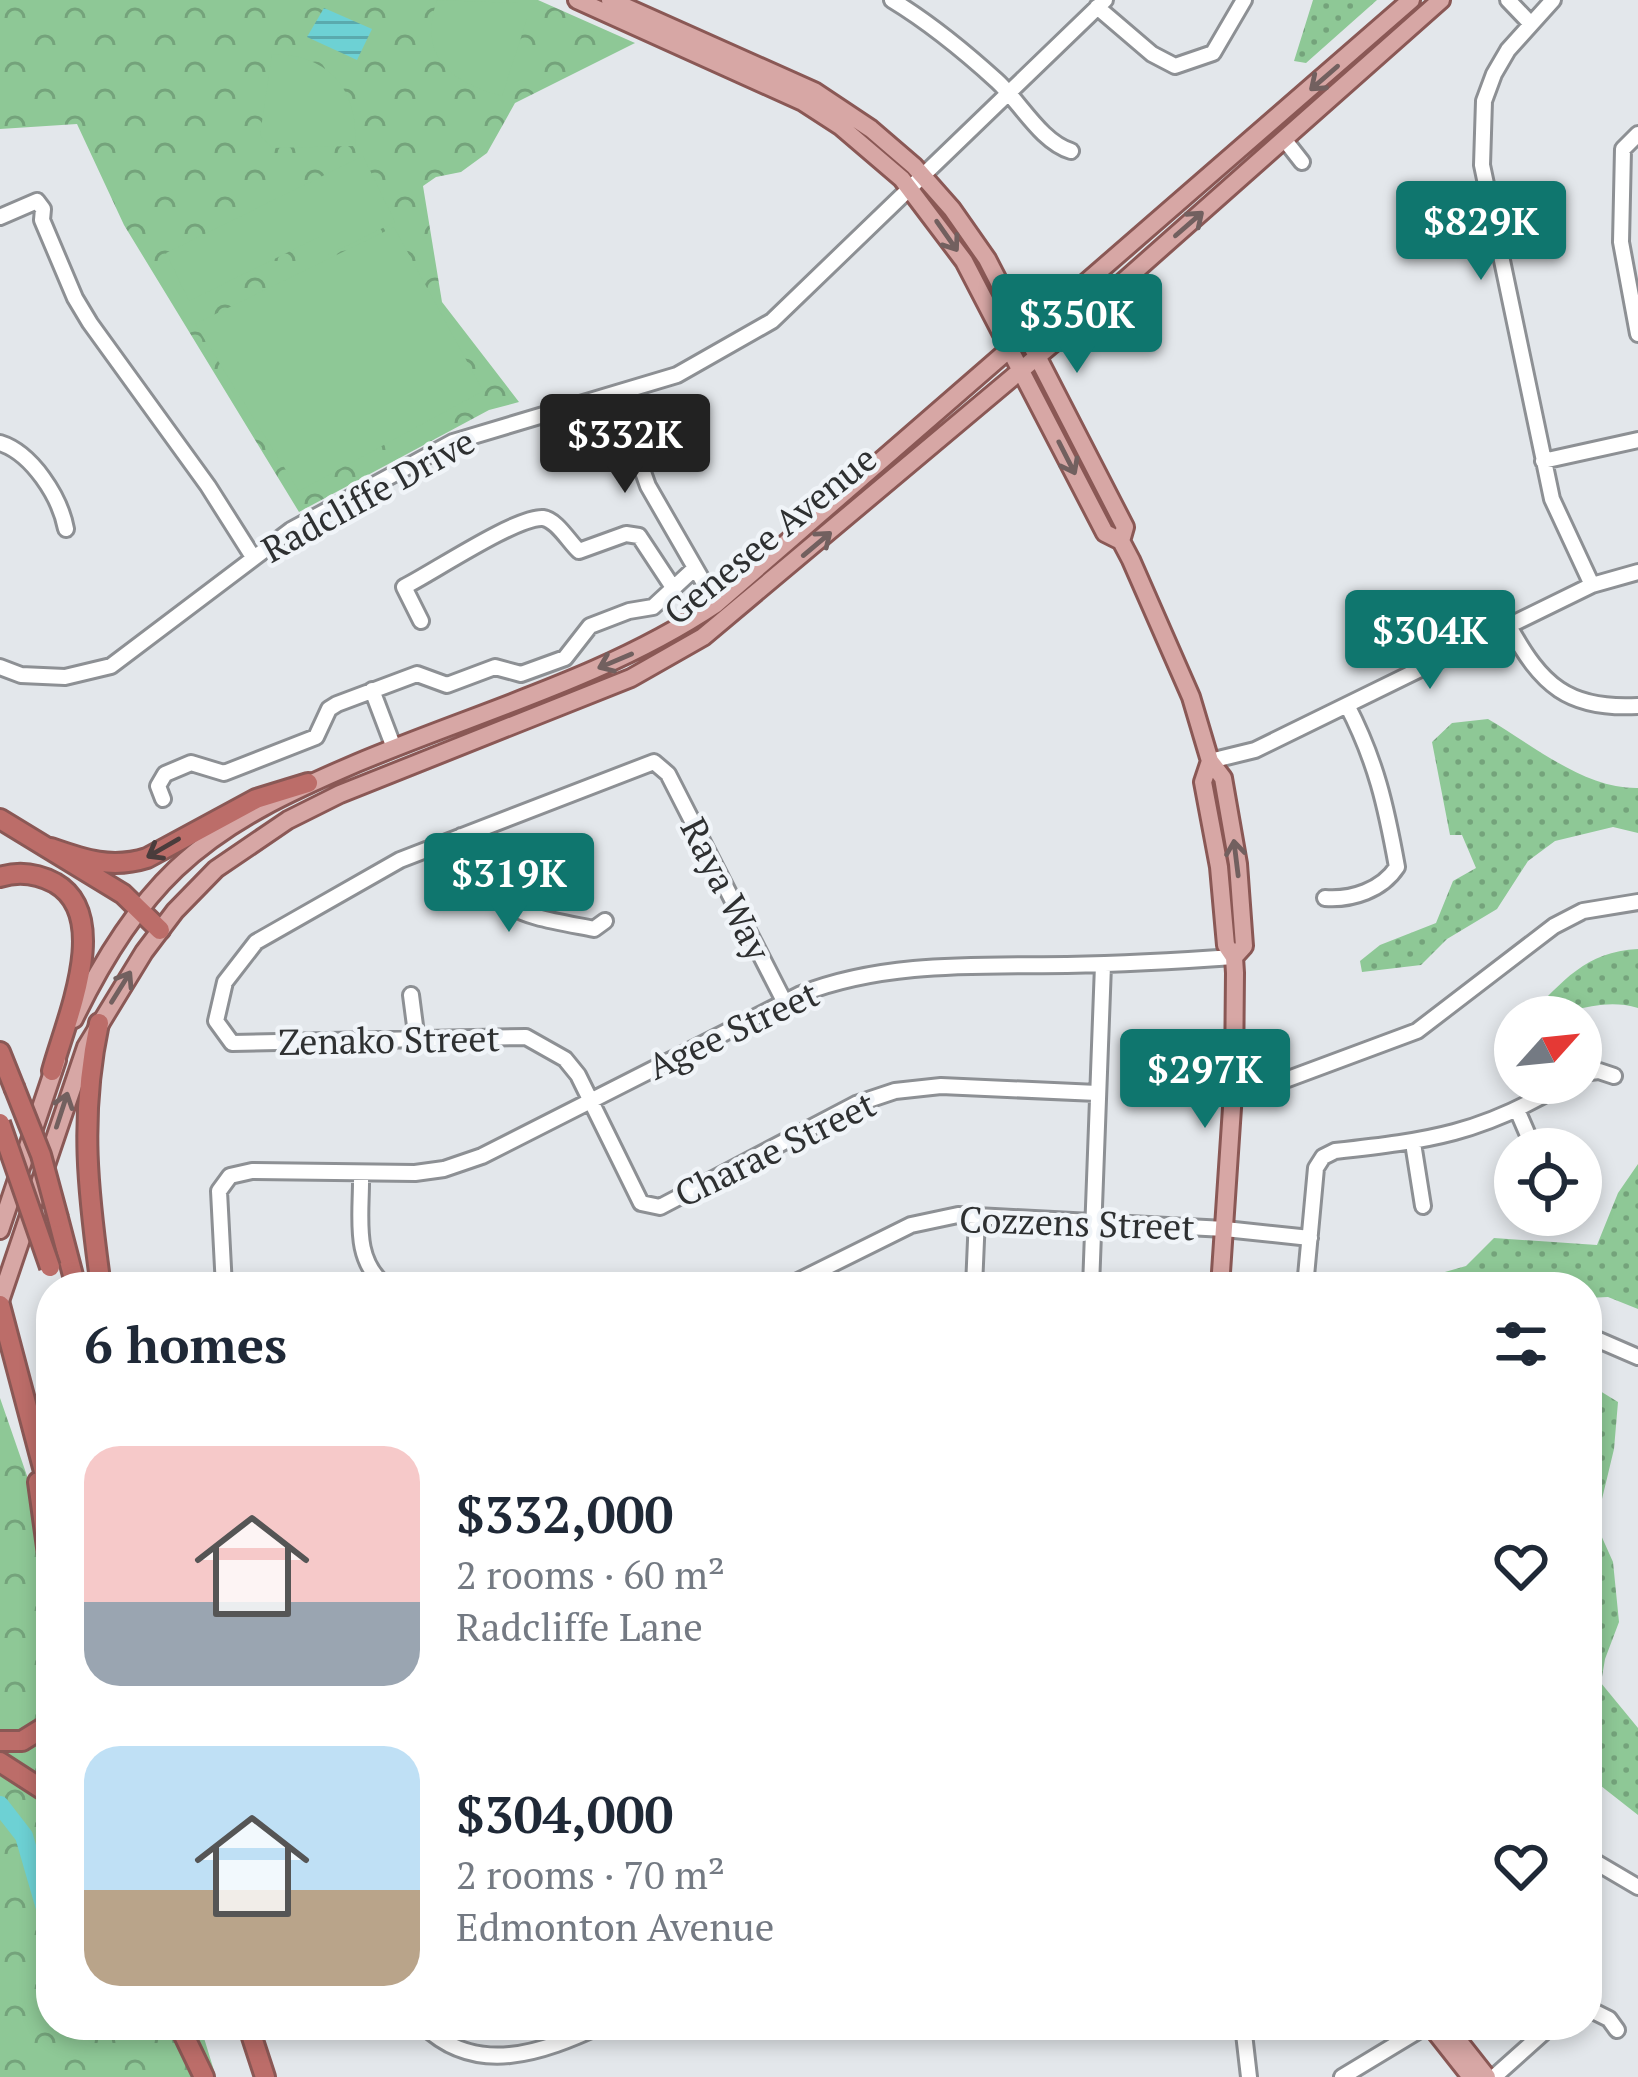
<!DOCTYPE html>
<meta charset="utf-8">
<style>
:root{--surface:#fff;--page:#f2f2f3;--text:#1f2937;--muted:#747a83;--accent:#0f766e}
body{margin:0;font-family:"PT Serif",serif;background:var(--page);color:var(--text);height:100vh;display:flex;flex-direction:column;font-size:45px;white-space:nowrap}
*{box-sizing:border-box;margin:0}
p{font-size:39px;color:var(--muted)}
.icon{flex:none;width:66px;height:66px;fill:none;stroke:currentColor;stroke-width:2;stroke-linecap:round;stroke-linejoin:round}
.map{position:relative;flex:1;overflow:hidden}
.details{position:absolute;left:36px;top:1272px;width:1566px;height:768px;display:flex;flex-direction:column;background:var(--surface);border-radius:48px;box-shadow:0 6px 18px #0003}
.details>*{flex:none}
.needle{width:78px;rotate:63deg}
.buttons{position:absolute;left:1494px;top:996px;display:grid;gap:24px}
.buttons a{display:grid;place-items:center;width:108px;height:108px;border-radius:50%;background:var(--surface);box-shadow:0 6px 18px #0003;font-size:60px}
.price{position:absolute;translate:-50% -102px;padding:0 27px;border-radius:12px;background:var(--accent);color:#fff;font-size:39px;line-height:78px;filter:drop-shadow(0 3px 6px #0008)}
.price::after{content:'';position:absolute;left:50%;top:72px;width:36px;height:27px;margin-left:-18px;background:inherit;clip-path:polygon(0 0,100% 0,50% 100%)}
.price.on{background:#222;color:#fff}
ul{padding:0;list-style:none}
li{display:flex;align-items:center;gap:36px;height:300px;padding:0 48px}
li span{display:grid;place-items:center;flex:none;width:336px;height:240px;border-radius:36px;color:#555}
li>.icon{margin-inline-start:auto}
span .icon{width:144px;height:144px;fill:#fffc;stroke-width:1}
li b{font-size:51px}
h2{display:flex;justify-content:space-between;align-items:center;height:144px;padding:0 48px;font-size:51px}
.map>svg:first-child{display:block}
</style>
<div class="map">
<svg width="1638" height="2077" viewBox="0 0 1638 2077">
<defs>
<pattern id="grass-dots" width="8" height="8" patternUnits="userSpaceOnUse" patternTransform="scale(3)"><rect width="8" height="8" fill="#8ec896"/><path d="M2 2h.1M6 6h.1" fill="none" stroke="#74a37b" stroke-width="1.8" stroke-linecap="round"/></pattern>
<pattern id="park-crowns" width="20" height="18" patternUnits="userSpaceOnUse" patternTransform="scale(3)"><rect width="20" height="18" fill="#8ec896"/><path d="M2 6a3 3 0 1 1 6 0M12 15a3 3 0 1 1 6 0" fill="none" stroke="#74a37b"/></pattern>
<pattern id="water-rules" width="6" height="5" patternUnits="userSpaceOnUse" patternTransform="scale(3)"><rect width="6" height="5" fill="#6dd1d4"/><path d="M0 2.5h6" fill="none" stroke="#5aaaad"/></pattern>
</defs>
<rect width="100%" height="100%" fill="#e3e7eb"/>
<path fill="url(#grass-dots)" d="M1313,0H1377L1306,63L1294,61Z
M1488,719C1533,745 1584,789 1638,788V833L1613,827L1555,841L1528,861L1497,909L1447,939L1421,965L1362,972L1360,961L1380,945L1436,923L1453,881L1476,868L1462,835H1450L1432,742L1452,723Z
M1638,949V1008C1598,996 1568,1017 1528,1017C1563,981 1585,952 1638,949Z
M1638,1164V1309L1608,1297L1587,1298V1287H1392L1466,1266L1494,1238L1597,1245L1618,1193Z
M1587,1383L1618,1402L1614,1449L1596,1524L1613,1562L1619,1622L1605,1659L1601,1683L1638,1728V1815L1587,1775Z"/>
<path fill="url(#park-crowns)" d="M0,0H538L635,43L515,103L487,153L461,172L436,177L423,186L442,302L519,402L489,410L299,512L124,225L77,124L0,129Z
M0,1398L51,1545V2025H200L216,2077H0Z"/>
<path fill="#8ec896" d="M437,0L519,3L527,19L502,96C450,82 418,57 437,0Z
M272,54C329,54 359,90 355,146L272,148L260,135Z
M363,156L395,222L328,255L319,237L189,301L166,253Z
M394,227L483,391L299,491L195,324Z"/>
<path fill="url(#water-rules)" d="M324,8L372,29L357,60L307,37Z"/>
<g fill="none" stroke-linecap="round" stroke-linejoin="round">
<path stroke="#6dd1d4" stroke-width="18" d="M0,1805L24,1836L51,1929"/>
<g stroke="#8d9094" stroke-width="20">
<path id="minor" d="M892,0C930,23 964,51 997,81C1020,102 1041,142 1071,151
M1508,0L1530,23
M1553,0L1508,50L1494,74L1484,101L1482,165L1552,499L1592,585
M1097,7L1152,54L1175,66L1213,53L1244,0
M1638,134L1623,149L1621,242L1638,334
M1284,139L1302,162
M0,217L37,201L43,209L42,220L75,298L90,323L208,486L253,557
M1442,226L1457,227L1493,219
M616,396L648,486L716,604
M0,443C32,453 60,497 66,529
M1543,461L1638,440
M421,621L404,587C432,573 517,516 543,518C557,520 569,542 579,551L626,534L639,536L672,586
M1509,626C1541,685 1568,710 1638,706
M0,667L21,675L65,677L111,666L291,530L453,442L677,375L772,321L1105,0
M372,690L394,748
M1210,761L1255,750L1592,585L1638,572
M163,799L158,786L165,774L191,763L224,773L316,737L329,709L337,704L417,674L447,685L495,667L521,674L565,658L590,626L629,611L653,607L694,569
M461,836C498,915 512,913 594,929L605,921
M1325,898C1352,900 1382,890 1397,867C1386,806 1376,761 1347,705
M411,995L417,1041
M785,1003L668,774L654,762L400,860L256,942L225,982L216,1021L232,1043L526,1037L565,1059L578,1075L641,1203L660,1207L856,1104L895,1091L941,1086L1097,1093
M1581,1073L1599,1071L1614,1076
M1234,1078L1288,1079L1417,1031L1554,926L1583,911L1638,902
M1518,1112L1534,1149
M1413,1143L1423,1206
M361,1173C362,1216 351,1259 387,1287
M224,1287L219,1191L230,1176L252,1171L415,1173L444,1169L482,1156L801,994C885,961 978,966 1067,965C1123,964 1178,961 1234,957
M526,1287L531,1283
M786,1287L911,1225L958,1215L1225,1229L1310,1238
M974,1287L977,1217
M1091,1287L1103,965
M1305,1287L1316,1168L1323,1157L1335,1151C1428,1141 1484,1133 1564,1083
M1587,1335L1638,1357
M1587,1857L1638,1887
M1587,2008L1609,2019L1617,2030
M423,2025C476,2077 542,2053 602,2025
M1243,2025L1249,2077
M1342,2077L1428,2025
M1494,2077L1552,2025"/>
</g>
<g stroke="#8a5855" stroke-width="22">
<path id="major" d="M577,0L803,102L840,126L902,179L964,261L1105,533L1121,541L1131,560L1191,697L1210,761L1223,778L1238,864L1244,946L1234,957
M610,0L814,91L871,129L914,166L952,209L987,259L1125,527L1121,541
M1210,761L1203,782L1219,867L1226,945L1234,957L1235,973L1234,1078L1220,1287
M74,1019C100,965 132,911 176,869C229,819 292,791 357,763C478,712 607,677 716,604L1411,0
M0,1230L57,1060
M0,1301L86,1047L144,952L175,911L216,869L288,820L340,794L631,678L703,637L1063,335L1441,0
M1430,2025L1471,2077
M1446,2025L1487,2077"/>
</g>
<g stroke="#8a5855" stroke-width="24">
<path id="highway" d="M0,819L123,894L160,930
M51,848C85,860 112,869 147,858L256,799L308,783
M0,877C19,871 38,874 55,883C113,916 65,1022 52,1071
M99,1023C79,1117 88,1193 101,1287
M0,1052L14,1087
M58,1218L76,1287
M0,1305L51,1498
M38,1482L51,1576
M0,1741H22L51,1723
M0,1762L51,1795
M179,2025L204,2077
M248,2025L265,2077"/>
</g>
<use href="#minor" stroke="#fff" stroke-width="14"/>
<use href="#major" stroke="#d7a7a5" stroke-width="16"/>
<use href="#highway" stroke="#bc6d69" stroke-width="18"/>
<g stroke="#8a5855" stroke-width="24" stroke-linecap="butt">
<path id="highway-bridge" d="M14,1087L41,1155L58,1218
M0,1123L50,1267"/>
</g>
<use href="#highway-bridge" stroke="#bc6d69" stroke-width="18"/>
</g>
<defs><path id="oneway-shaft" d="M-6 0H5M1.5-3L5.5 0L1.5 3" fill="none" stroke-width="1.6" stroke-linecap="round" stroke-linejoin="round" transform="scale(3)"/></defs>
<g stroke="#72605f">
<use href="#oneway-shaft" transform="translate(1324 78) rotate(139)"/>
<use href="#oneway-shaft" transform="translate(1189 224) rotate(-41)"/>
<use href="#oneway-shaft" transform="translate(947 236) rotate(55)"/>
<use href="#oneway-shaft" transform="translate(1067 458) rotate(63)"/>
<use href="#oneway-shaft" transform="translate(817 544) rotate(-40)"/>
<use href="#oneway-shaft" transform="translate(615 661) rotate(157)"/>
<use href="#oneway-shaft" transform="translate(1236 858) rotate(-97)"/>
<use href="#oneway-shaft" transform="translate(121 987) rotate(-58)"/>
<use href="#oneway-shaft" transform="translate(62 1110) rotate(-72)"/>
</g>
<use stroke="#4a3c3c" href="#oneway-shaft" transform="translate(163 848) rotate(150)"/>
<g text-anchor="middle" stroke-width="9" stroke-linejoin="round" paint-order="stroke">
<g font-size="36" fill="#2e3031" stroke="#f0f4f8">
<text transform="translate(368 495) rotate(-29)" y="13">Radcliffe Drive</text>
<text transform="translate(770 535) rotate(-39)" y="13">Genesee Avenue</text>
<text transform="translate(726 889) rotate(63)" y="13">Raya Way</text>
<text transform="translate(733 1030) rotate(-25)" y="13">Agee Street</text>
<text transform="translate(389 1040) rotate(-1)" y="13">Zenako Street</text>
<text transform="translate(775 1149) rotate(-26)" y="13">Charae Street</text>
<text transform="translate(1077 1223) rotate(2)" y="13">Cozzens Street</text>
</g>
</g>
</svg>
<div class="buttons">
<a><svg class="needle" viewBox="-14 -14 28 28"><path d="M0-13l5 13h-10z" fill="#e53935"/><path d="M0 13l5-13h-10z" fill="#747a83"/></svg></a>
<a><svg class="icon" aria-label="locate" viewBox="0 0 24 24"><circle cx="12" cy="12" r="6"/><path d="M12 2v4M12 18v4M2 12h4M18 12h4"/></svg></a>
</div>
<b class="price" style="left:1481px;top:283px">$829K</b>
<b class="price" style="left:1077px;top:376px">$350K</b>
<b class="price on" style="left:625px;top:496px">$332K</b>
<b class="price" style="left:1430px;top:692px">$304K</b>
<b class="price" style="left:509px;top:935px">$319K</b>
<b class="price" style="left:1205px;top:1131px">$297K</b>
<section class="details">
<h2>6 homes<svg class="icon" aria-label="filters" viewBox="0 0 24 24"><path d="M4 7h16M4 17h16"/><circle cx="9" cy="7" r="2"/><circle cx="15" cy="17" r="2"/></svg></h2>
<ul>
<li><span style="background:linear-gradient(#f6c9c9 65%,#9aa5b1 0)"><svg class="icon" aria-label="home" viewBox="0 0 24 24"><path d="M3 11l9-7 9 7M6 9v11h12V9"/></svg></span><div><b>$332,000</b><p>2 rooms · 60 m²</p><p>Radcliffe Lane</p></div><svg class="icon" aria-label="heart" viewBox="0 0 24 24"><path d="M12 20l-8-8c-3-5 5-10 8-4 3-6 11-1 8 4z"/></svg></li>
<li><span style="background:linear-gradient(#bfe0f5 60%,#b9a48a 0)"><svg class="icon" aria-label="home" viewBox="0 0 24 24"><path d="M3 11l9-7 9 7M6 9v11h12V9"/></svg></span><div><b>$304,000</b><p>2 rooms · 70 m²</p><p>Edmonton Avenue</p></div><svg class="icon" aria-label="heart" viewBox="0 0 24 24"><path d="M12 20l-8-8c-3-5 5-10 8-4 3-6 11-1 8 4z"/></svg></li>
</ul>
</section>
</div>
